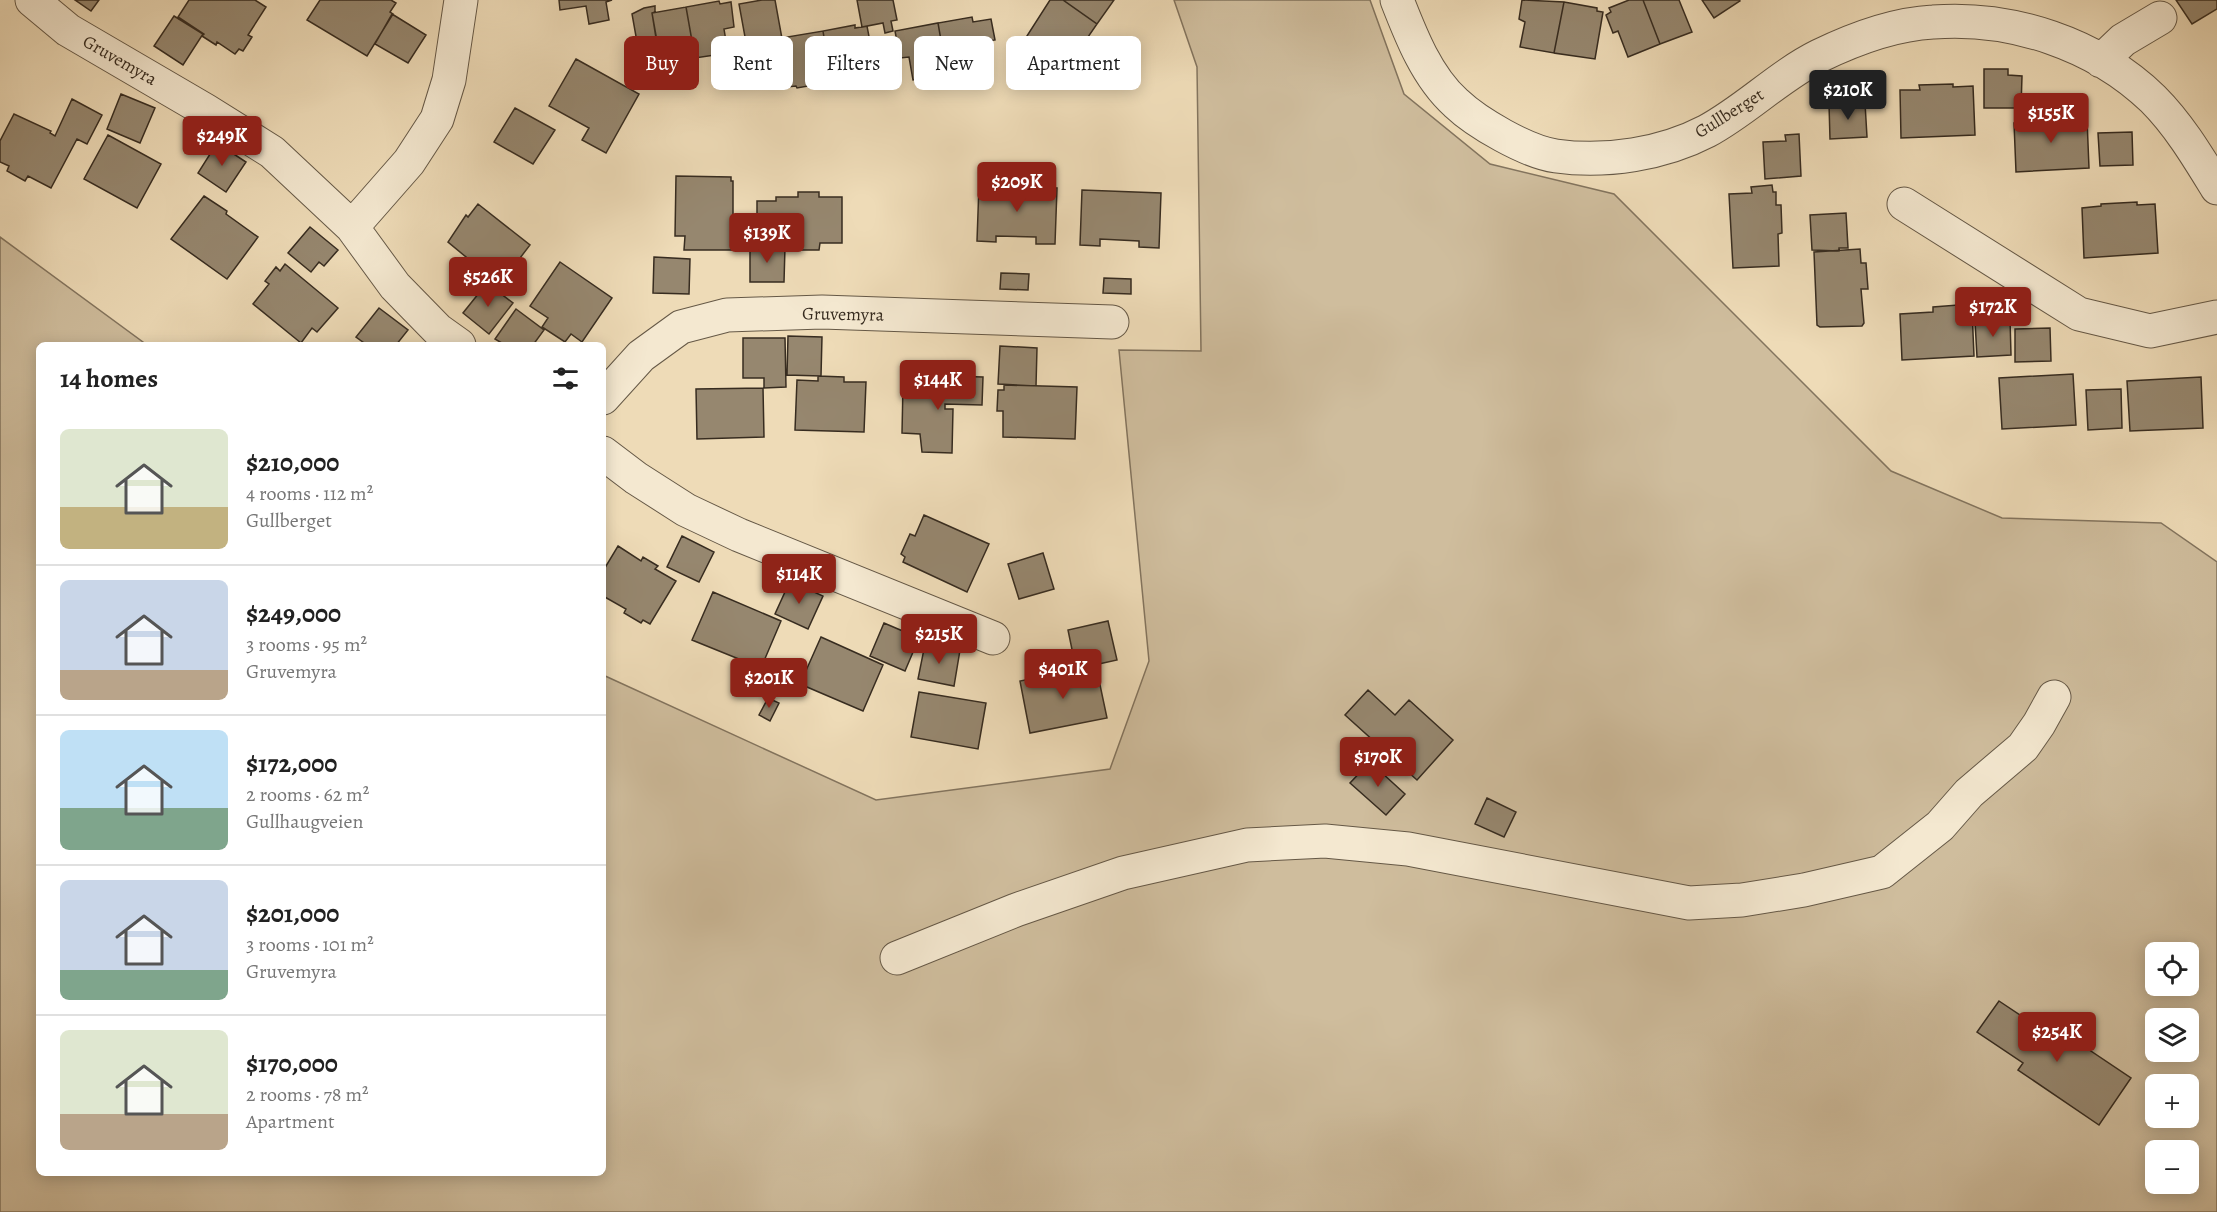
<!DOCTYPE html>
<meta charset="utf-8">
<style>
:root{--surface:#fff;--page:#f2f2f2;--text:#222;--muted:#767676;--line:#e0e0e0;--accent:#8f2418}
body{margin:0;font-family:Alegreya,serif;background:var(--page);color:var(--text);height:100vh;display:flex;flex-direction:column;font-size:22px;white-space:nowrap}
*{box-sizing:border-box;margin:0}
p{font-size:20px;color:var(--muted)}
.icon{flex:none;width:33px;height:33px;fill:none;stroke:currentColor;stroke-width:2;stroke-linecap:round;stroke-linejoin:round}
.map{position:relative;flex:1;overflow:hidden}
.side{position:absolute;left:36px;top:342px;width:570px;height:834px;display:flex;flex-direction:column;background:var(--surface);border-radius:9px;box-shadow:0 3px 15px #0003}
.side>*{flex:none}
.guide{position:absolute;left:624px;top:36px;width:570px;height:54px;display:flex;gap:12px}
.tools{position:absolute;left:2145px;top:942px;display:grid;gap:12px}
.tools a{display:grid;place-items:center;width:54px;height:54px;border-radius:9px;background:var(--surface);box-shadow:0 3px 15px #0003;font-size:30px}
.price{position:absolute;translate:-50% -51px;padding:0 14px;border-radius:6px;background:var(--accent);color:#fff;font-size:20px;line-height:39px;filter:drop-shadow(0 2px 3px #0008)}
.price::after{content:'';position:absolute;left:50%;top:36px;width:18px;height:14px;margin-left:-9px;background:inherit;clip-path:polygon(0 0,100% 0,50% 100%)}
.price.active{background:#222;color:#fff}
ul{padding:0;list-style:none}
li{display:flex;align-items:center;gap:18px;height:150px;padding:0 24px}
li+li{border-top:2px solid var(--line)}
li span{display:grid;place-items:center;flex:none;width:168px;height:120px;border-radius:9px;color:#555}
li>.icon{margin-inline-start:auto}
span .icon{width:72px;height:72px;fill:#fffc;stroke-width:1}
li b{font-size:26px}
h2{display:flex;justify-content:space-between;align-items:center;height:72px;padding:0 24px;font-size:26px}
.pill{padding:0 21px;border-radius:9px;background:var(--surface);box-shadow:0 3px 15px #0003;font-size:21px;line-height:54px}
.pill.active{background:var(--accent);color:#fff}
.map>svg:first-child{display:block}
</style>
<div class="map">
<svg width="2217" height="1212" viewBox="0 0 2217 1212">
<rect width="100%" height="100%" fill="#eedbb7"/>
<filter id="stains"><feTurbulence type="fractalNoise" baseFrequency=".00333" numOctaves="4"/><feColorMatrix values="0 0 0 0 .2 0 0 0 0 .09 0 0 0 0 .02 0 0 0 .5 -.17"/></filter>
<radialGradient id="worn" r=".72"><stop offset=".6" stop-color="#630" stop-opacity="0"/><stop offset="1" stop-color="#630" stop-opacity=".3"/></radialGradient>
<path fill="#cfbd9d" stroke="#83745e" stroke-width="1.5" fill-rule="evenodd" d="M1174,0H1370L1404,94L1490,164L1614,194L1891,471L2002,518L2161,523L2217,562V1212H0V237L147,345H39V1173H603V675L876,800L1110,769L1149,661L1119,350L1201,351L1197,67ZM2156,952H2188V986H2156ZM2156,1018H2188V1052H2156ZM2156,1084H2188V1118H2156ZM2156,1150H2188V1184H2156Z"/>
<path fill="#96876f" stroke="#372c20" stroke-width="1.5" d="M75,0H99L91,11Z
M189,0H255L266,7L248,35L252,37L243,51L239,49L235,54L217,42L216,45L202,36L204,34L178,17Z
M320,0H391L396,3L390,12L393,14L367,56L307,20Z
M559,0H612L606,2L609,20L589,24L586,6L560,10Z
M762,0H775L783,44H779L781,55L766,57L764,45L747,48L739,4Z
M857,0H893L897,20L891,21L893,31L885,33L883,23L862,27Z
M1050,0H1063L1097,24L1077,53L1055,38L1045,53L1025,39Z
M1063,0H1114L1097,24Z
M1522,0L1564,2L1554,53L1520,47L1525,22L1519,19Z
M1629,0H1643L1660,44L1628,57L1618,31L1613,33L1606,15L1611,12L1609,8Z
M1643,0H1679L1692,32L1660,44Z
M1702,0H1739L1740,1L1714,18Z
M2176,0H2217V9L2192,24Z
M719,1L720,4L731,2L734,27L724,29L728,53L695,58L686,7Z
M1564,2L1597,8V11L1603,12L1595,59L1554,53Z
M655,6V12L652,13L656,38L637,42L632,14L644,8Z
M686,7L695,58L661,64L652,13Z
M392,14L426,35L408,63L375,44Z
M174,16L203,34L183,65L154,46Z
M972,17L973,22L991,19L995,40L976,43L981,69L947,75L938,23Z
M938,23L947,75L913,80L909,57L900,58L895,31Z
M855,25V28L867,26L876,73L831,82L823,31Z
M823,31L831,82L797,88L796,86L787,87L779,44L788,43L787,37Z
M576,59L639,94L606,153L582,140L589,128L549,106Z
M1984,69H2008V75L2022,76L2021,108H1984Z
M1953,84V87L1973,86L1975,135L1901,138L1900,90H1920L1919,85Z
M121,94L155,108L140,143L107,129Z
M72,99L102,115L87,144L77,139L51,188L28,176L25,181L7,171L9,166L0,162V141L14,114L51,131L50,133L55,136Z
M1865,103L1867,137L1830,139L1829,104Z
M515,108L555,130L533,164L494,142Z
M2067,116V120L2087,119L2089,168L2016,172L2014,123L2034,122L2033,117Z
M2132,132L2133,165L2100,166L2098,133Z
M1799,134L1801,176L1765,179L1763,142L1786,141L1785,135Z
M108,135L161,164L137,208L84,179Z
M217,143L246,162L226,192L198,173Z
M676,176L731,177V181H733V250H684L685,236H675Z
M979,185L1057,188L1055,244H1036V237L996,236V242L977,241Z
M1772,185L1773,192H1776V205H1781L1782,233L1778,234L1779,266L1733,268L1729,194L1752,193L1751,187Z
M1082,190L1161,193L1159,248L1139,247V241L1100,239V246L1080,245Z
M798,192H819V197H842V243H820L819,250H796L797,242H757V201H776V197H798Z
M204,196L227,211L226,214L258,237L227,279L171,239Z
M2137,202V205L2155,204L2158,253L2084,258L2082,208L2101,206V204Z
M478,204L530,245L500,284L482,270L479,272L464,260L466,257L448,242L466,215L468,217Z
M1846,213L1848,248H1839V251L1812,250L1810,215Z
M310,227L338,250L324,266L319,262L311,272L288,253Z
M750,247H785L784,282H750Z
M1860,249L1861,263H1866L1868,289H1861L1864,323L1862,326L1820,327L1817,325L1814,252Z
M654,257L690,259L689,294L653,293Z
M560,262L612,298L582,342L571,334L565,342L542,327L548,318L530,306Z
M285,264L338,308L317,332L312,328L301,343L253,304L269,284L265,281L276,267L280,271Z
M1001,273L1029,274L1028,290L1000,289Z
M1104,278L1131,279V294L1103,293Z
M487,283L513,303L489,334L463,313Z
M1958,305V310H1972L1974,356L1902,360L1900,314L1933,312V307Z
M379,308L408,330L396,345H367L356,337Z
M516,309L544,330L533,345H505L495,339Z
M2010,319L2011,355L1977,357L1975,321Z
M2050,328L2051,361L2015,362V329Z
M788,336L822,337L821,376L787,375Z
M743,338H785L786,387L764,388V378H743Z
M1000,346L1037,348L1036,386L998,384Z
M2073,374L2076,425L2002,429L1999,378Z
M818,376L844,377V382H866L864,432L795,430L797,380L818,381Z
M950,376L983,377L982,405L945,404V409H953L952,453L922,452L920,434L902,433L903,385L950,387Z
M2201,377L2203,428L2130,431L2127,381Z
M1004,385L1077,387L1075,439L1003,437V411H997L998,390H1004Z
M763,388L764,437L697,439L696,389Z
M2121,389L2122,428L2088,430L2086,390Z
M924,515L989,544L967,592L903,562L905,557L901,554L910,534L915,536Z
M682,536L714,552L699,582L667,567Z
M618,546L641,561L643,557L658,566L655,569L676,581L650,624L643,620L641,623L624,613L626,609L603,596V571Z
M1043,553L1054,589L1019,599L1008,564Z
M790,581L823,596L808,629L775,614Z
M713,592L781,621L761,668L692,640Z
M1108,621L1117,660L1076,669L1068,630Z
M884,623L919,638L905,671L870,656Z
M821,637L883,665L863,711L800,684Z
M925,644L960,650L954,686L918,679Z
M1096,666L1107,718L1030,733L1020,681Z
M1368,690L1395,715L1409,700L1453,740L1417,780L1345,715Z
M919,692L986,703L978,749L911,737Z
M768,698L779,703L770,721L759,715Z
M1370,762L1405,794L1386,815L1350,783Z
M1487,798L1516,812L1504,837L1475,824Z
M1999,1001L2044,1031L2049,1023L2131,1078L2099,1125L2018,1070L2023,1063L1977,1032Z"/>
<g fill="none" stroke-linecap="round" stroke-linejoin="round">
<g stroke="#655846" stroke-width="35">
<path id="minor" d="M32,0L68,30L205,110L272,152L352,227L395,286L438,330L459,345
M1397,0C1411,36 1427,77 1456,103C1477,123 1527,152 1556,156C1606,163 1663,154 1707,131C1746,110 1779,76 1819,56C1854,39 1894,24 1933,22C2012,16 2096,44 2153,99C2179,125 2198,157 2217,188
M2101,61L2123,40L2160,18
M1904,204L2079,314L2150,331L2217,317
M352,227L409,162L437,119L449,80L461,0
M603,398L641,356L681,327L727,315L822,312L1112,322
M603,453L636,478L686,510L739,535L993,638
M897,958L1016,910L1123,873L1247,845L1325,841L1408,849L1689,903L1742,900L1804,890L1882,872L1940,826L1969,793L2023,747L2039,724L2054,697"/>
</g>
<use href="#minor" stroke="#f4e8d0" stroke-width="33"/>
</g>
<g text-anchor="middle" stroke-width="5" stroke-linejoin="round" paint-order="stroke">
<g font-size="18" fill="#372c20" stroke="#f4e8d0">
<text transform="translate(120 60) rotate(30)" y="6">Gruvemyra</text>
<text transform="translate(1729 113) rotate(-32)" y="6">Gullberget</text>
<text transform="translate(843 314) rotate(1)" y="6">Gruvemyra</text>
</g>
</g>
<rect width="100%" height="100%" filter="url(#stains)"/>
<rect width="100%" height="100%" fill="url(#worn)"/>
</svg>
<div class="tools">
<a><svg class="icon" aria-label="locate" viewBox="0 0 24 24"><circle cx="12" cy="12" r="6"/><path d="M12 2v4M12 18v4M2 12h4M18 12h4"/></svg></a>
<a><svg class="icon" aria-label="layers" viewBox="0 0 24 24"><path d="M12 4l9 5-9 5-9-5zM3 14l9 5 9-5"/></svg></a>
<a>+</a>
<a>−</a>
</div>
<b class="price active" style="left:1848px;top:121px">$210K</b>
<b class="price" style="left:2051px;top:144px">$155K</b>
<b class="price" style="left:222px;top:167px">$249K</b>
<b class="price" style="left:1017px;top:213px">$209K</b>
<b class="price" style="left:767px;top:264px">$139K</b>
<b class="price" style="left:488px;top:308px">$526K</b>
<b class="price" style="left:1993px;top:338px">$172K</b>
<b class="price" style="left:938px;top:411px">$144K</b>
<b class="price" style="left:799px;top:605px">$114K</b>
<b class="price" style="left:939px;top:665px">$215K</b>
<b class="price" style="left:1063px;top:700px">$401K</b>
<b class="price" style="left:769px;top:709px">$201K</b>
<b class="price" style="left:1378px;top:788px">$170K</b>
<b class="price" style="left:2057px;top:1063px">$254K</b>
<div class="guide">
<a class="pill active">Buy</a>
<a class="pill">Rent</a>
<a class="pill">Filters</a>
<a class="pill">New</a>
<a class="pill">Apartment</a>
</div>
<section class="side">
<h2>14 homes<svg class="icon" aria-label="filters" viewBox="0 0 24 24"><path d="M4 7h16M4 17h16"/><circle cx="9" cy="7" r="2"/><circle cx="15" cy="17" r="2"/></svg></h2>
<ul>
<li><span style="background:linear-gradient(#dfe7d0 65%,#c2b280 0)"><svg class="icon" aria-label="home" viewBox="0 0 24 24"><path d="M3 11l9-7 9 7M6 9v11h12V9"/></svg></span><div><b>$210,000</b><p>4 rooms · 112 m²</p><p>Gullberget</p></div></li>
<li><span style="background:linear-gradient(#c9d6e8 75%,#b9a48a 0)"><svg class="icon" aria-label="home" viewBox="0 0 24 24"><path d="M3 11l9-7 9 7M6 9v11h12V9"/></svg></span><div><b>$249,000</b><p>3 rooms · 95 m²</p><p>Gruvemyra</p></div></li>
<li><span style="background:linear-gradient(#bfe0f5 65%,#7fa58c 0)"><svg class="icon" aria-label="home" viewBox="0 0 24 24"><path d="M3 11l9-7 9 7M6 9v11h12V9"/></svg></span><div><b>$172,000</b><p>2 rooms · 62 m²</p><p>Gullhaugveien</p></div></li>
<li><span style="background:linear-gradient(#c9d6e8 75%,#7fa58c 0)"><svg class="icon" aria-label="home" viewBox="0 0 24 24"><path d="M3 11l9-7 9 7M6 9v11h12V9"/></svg></span><div><b>$201,000</b><p>3 rooms · 101 m²</p><p>Gruvemyra</p></div></li>
<li><span style="background:linear-gradient(#dfe7d0 70%,#b9a48a 0)"><svg class="icon" aria-label="home" viewBox="0 0 24 24"><path d="M3 11l9-7 9 7M6 9v11h12V9"/></svg></span><div><b>$170,000</b><p>2 rooms · 78 m²</p><p>Apartment</p></div></li>
</ul>
</section>
</div>
